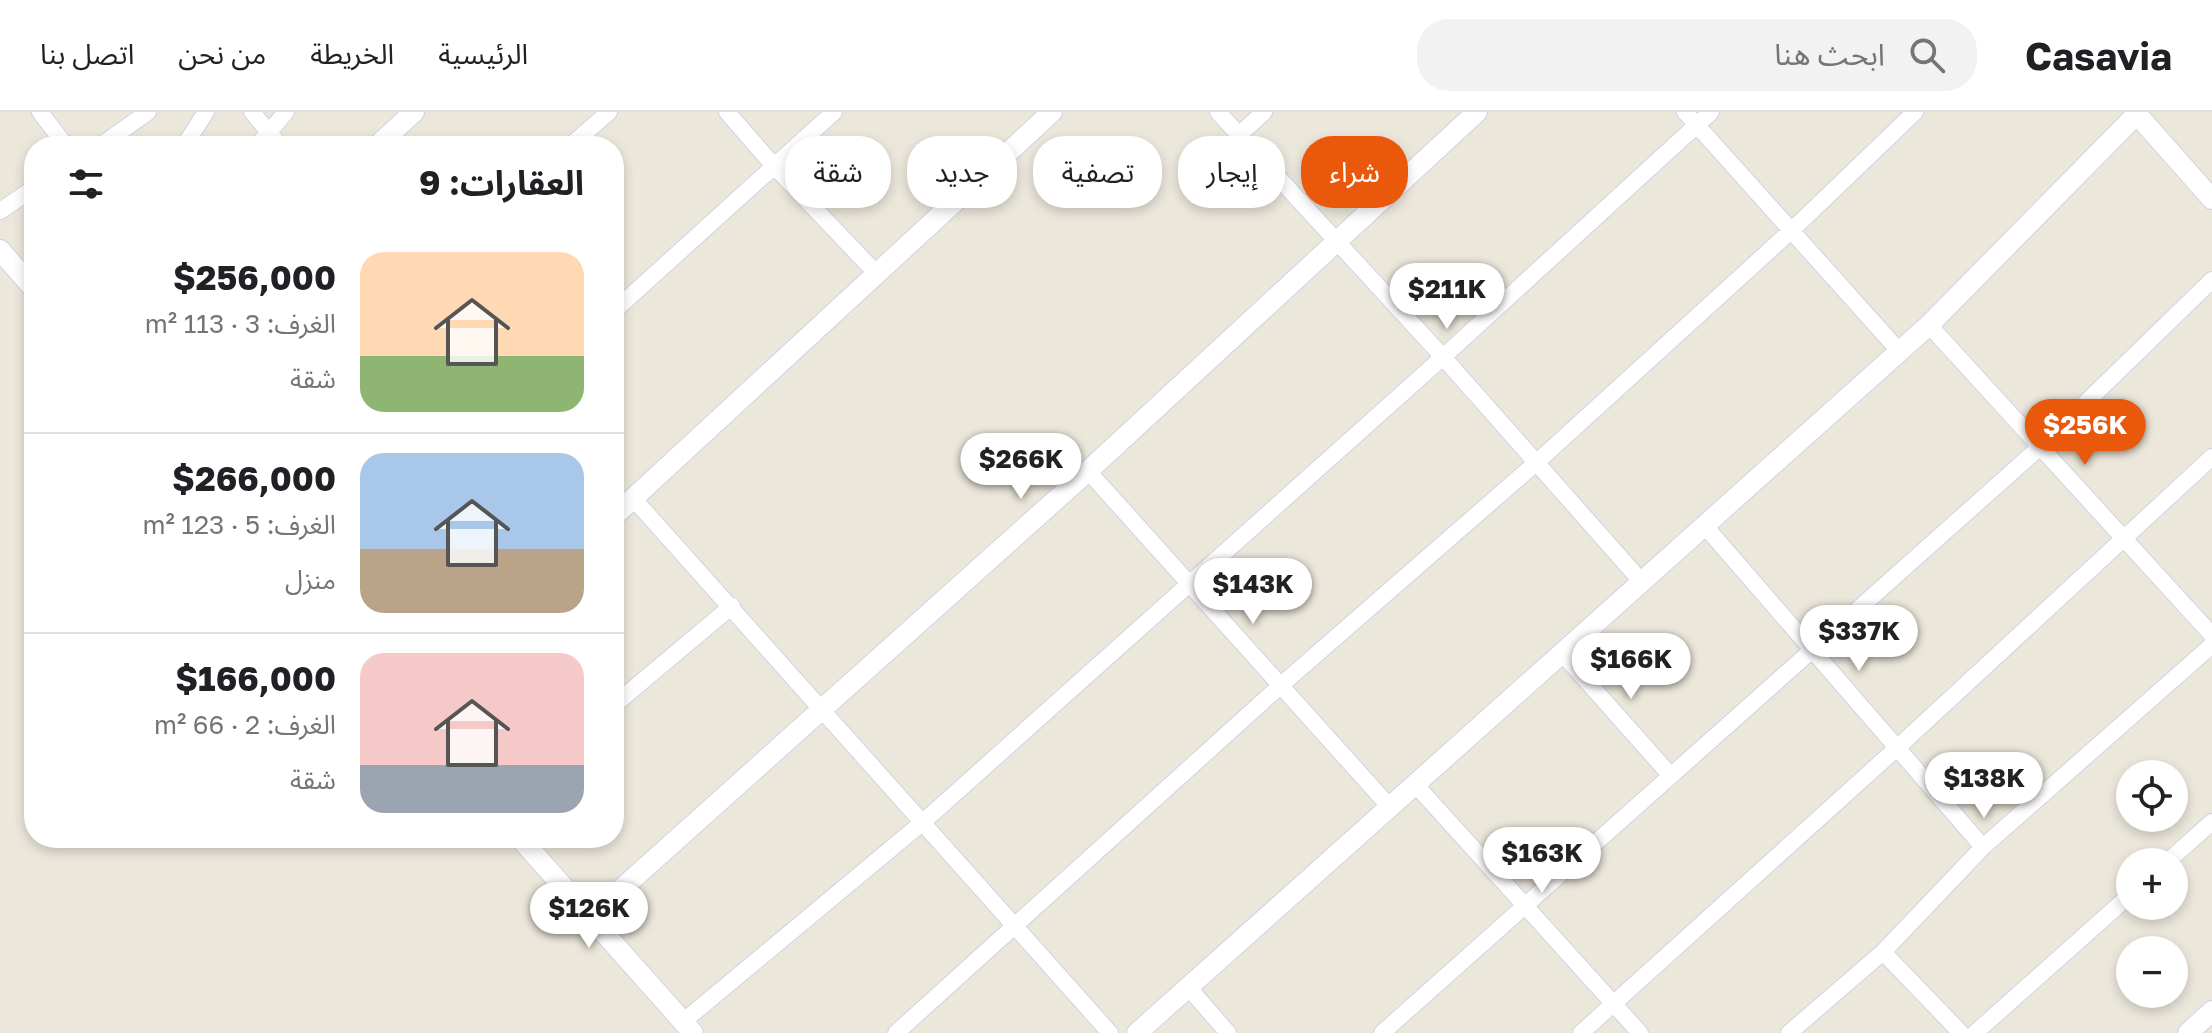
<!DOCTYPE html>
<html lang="ar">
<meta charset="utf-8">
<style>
:root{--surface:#fff;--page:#f2f2f2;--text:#202124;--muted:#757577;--line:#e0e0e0;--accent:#ea580c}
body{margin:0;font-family:"Golos Text","Noto Sans Arabic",sans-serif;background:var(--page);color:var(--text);direction:rtl;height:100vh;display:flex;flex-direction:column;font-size:30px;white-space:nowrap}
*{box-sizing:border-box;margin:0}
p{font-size:26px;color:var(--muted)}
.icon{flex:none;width:44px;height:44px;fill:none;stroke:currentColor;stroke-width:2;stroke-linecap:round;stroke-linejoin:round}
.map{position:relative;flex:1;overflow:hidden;direction:ltr}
.sheet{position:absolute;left:24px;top:24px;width:600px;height:712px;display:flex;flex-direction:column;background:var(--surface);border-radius:32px;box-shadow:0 4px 12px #0003;direction:rtl}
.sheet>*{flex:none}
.hud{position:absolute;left:648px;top:24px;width:760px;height:72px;direction:rtl;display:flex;gap:16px}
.fabs{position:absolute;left:2116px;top:648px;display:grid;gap:16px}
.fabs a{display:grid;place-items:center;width:72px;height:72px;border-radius:50%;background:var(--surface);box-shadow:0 4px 12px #0003;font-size:40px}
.price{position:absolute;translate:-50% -68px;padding:0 18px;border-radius:28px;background:#fff;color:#222;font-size:26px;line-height:52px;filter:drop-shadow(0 2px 4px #0008)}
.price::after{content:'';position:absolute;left:50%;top:48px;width:24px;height:18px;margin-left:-12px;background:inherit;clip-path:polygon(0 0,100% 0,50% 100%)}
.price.current{background:var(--accent);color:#fff}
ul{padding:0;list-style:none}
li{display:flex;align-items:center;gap:24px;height:200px;padding:0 40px}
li+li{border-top:2px solid var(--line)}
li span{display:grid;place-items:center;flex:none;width:224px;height:160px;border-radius:24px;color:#555}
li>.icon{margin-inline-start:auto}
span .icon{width:96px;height:96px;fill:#fffc;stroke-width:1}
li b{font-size:34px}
h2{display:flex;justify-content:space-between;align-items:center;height:96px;padding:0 40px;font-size:34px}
.chip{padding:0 28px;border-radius:32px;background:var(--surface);box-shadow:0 4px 12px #0003;font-size:28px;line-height:72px}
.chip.current{background:var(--accent);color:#fff}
header{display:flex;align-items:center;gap:48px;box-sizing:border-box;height:112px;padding:0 40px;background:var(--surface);border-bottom:2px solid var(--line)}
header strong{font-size:38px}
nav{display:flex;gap:44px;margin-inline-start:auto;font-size:28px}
.search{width:560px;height:72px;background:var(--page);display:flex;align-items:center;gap:20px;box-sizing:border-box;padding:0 28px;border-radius:32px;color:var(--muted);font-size:30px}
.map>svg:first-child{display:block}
</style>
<header>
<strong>Casavia</strong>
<div class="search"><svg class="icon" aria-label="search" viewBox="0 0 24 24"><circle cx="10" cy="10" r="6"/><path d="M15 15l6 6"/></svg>ابحث هنا</div>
<nav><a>الرئيسية</a><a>الخريطة</a><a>من نحن</a><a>اتصل بنا</a></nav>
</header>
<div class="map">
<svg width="2212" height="921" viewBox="0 0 2212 921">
<rect width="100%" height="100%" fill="#ece7db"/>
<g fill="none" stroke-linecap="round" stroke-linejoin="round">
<g stroke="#d1d2e3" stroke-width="18">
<path id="minor" d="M40,0L66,34
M252,0L280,34
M727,0L774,54L876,161
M1218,0L1443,245L1641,469
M1685,0L1900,240
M1240,22L1264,0
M100,34L148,0
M184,34L206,0
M257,34L286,0
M570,34L609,0
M0,99L34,76
M614,199L834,0
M1929,213L2212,523
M1088,359L1388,693
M633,386L1110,921
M1704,413L1983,735
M1561,540L1671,664
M614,593L732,494
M1414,671L1640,921
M2167,750L2212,710
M1883,840L1961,921
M1188,875L1228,921
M684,909L923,710L1443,245L1711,0
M896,921L1280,574L1537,350L1792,118L1915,0
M1382,921L2039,336L2212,168
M1581,921L1898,635L2212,345
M1789,921L1883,840L1983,735L2212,533
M1975,921L2130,783"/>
</g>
<g stroke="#d1d2e3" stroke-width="22">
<path id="tertiary" d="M2135,0L2212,87
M377,34L414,0
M0,138L34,177
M614,404L1052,0
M520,726L693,921
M589,806L1088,359L1477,0
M1137,921L1929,213L2137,2
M2188,921L2212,899"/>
</g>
<use href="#minor" stroke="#fff" stroke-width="16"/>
<use href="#tertiary" stroke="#fff" stroke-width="20"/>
</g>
</svg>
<div class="fabs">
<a><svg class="icon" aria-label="locate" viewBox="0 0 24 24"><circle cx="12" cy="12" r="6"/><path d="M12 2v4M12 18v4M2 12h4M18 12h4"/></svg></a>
<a>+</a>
<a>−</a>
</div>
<b class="price" style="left:1447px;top:219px">$211K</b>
<b class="price current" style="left:2085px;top:355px">$256K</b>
<b class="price" style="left:1021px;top:389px">$266K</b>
<b class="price" style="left:1253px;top:514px">$143K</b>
<b class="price" style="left:1859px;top:561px">$337K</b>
<b class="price" style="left:1631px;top:589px">$166K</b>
<b class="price" style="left:1984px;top:708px">$138K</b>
<b class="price" style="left:1542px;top:783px">$163K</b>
<b class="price" style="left:589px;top:838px">$126K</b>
<div class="hud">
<a class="chip current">شراء</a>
<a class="chip">إيجار</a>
<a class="chip">تصفية</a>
<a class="chip">جديد</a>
<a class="chip">شقة</a>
</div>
<section class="sheet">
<h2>العقارات: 9<svg class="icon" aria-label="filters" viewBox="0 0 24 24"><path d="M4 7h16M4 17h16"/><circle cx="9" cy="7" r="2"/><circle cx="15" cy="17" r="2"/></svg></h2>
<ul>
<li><span style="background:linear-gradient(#ffd9b3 65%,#8fb573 0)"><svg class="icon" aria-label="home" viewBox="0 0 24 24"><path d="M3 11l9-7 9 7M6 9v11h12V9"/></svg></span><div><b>$256,000</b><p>الغرف: 3 · 113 m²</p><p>شقة</p></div></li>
<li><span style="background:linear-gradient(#a9c7e8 60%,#b9a48a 0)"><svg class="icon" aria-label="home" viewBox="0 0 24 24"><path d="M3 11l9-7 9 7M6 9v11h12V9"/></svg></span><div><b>$266,000</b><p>الغرف: 5 · 123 m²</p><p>منزل</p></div></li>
<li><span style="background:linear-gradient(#f6c9c9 70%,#9aa5b1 0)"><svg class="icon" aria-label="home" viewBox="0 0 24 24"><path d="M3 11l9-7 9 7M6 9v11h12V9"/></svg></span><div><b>$166,000</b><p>الغرف: 2 · 66 m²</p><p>شقة</p></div></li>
</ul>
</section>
</div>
